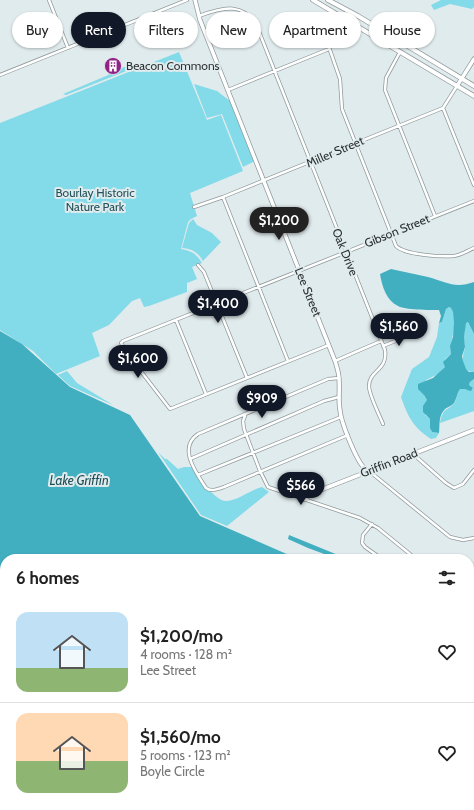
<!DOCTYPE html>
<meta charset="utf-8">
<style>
:root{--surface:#fff;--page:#f2f2f2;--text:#222;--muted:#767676;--line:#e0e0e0;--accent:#111827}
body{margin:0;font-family:Cabin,sans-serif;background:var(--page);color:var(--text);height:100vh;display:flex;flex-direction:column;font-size:15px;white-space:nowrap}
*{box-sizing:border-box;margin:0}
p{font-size:13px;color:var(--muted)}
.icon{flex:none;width:22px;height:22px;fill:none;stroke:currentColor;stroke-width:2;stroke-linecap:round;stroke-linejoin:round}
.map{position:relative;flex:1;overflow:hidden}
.sheet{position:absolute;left:0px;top:554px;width:474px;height:256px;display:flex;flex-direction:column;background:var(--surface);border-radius:16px 16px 0 0;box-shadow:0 1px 3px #0004}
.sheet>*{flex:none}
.top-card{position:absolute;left:12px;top:12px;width:450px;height:36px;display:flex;gap:8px}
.price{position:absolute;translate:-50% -34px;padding:0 9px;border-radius:14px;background:var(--accent);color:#fff;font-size:13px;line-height:26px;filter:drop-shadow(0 1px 2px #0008)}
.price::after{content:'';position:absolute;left:50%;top:24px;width:12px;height:9px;margin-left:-6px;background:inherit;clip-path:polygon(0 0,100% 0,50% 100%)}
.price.selected{background:#222;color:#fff}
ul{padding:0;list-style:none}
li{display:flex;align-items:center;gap:12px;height:100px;padding:0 16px}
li+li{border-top:1px solid var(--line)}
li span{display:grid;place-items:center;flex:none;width:112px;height:80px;border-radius:12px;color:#555}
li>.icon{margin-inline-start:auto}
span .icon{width:48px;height:48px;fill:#fffc;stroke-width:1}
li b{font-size:17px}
h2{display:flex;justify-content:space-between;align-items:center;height:48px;padding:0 16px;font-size:17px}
.pill{padding:0 14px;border-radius:18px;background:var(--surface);box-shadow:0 1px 3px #0004;font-size:14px;line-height:36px}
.pill.selected{background:var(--accent);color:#fff}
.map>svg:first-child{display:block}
</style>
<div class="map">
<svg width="474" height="810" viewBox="0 0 474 810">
<rect width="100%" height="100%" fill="#e0ebed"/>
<path fill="#83dae9" d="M441,0H474V7L472,9L450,4L434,10L431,5Z
M179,52L207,120L221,115L243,171L190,193L197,216L191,219L188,222L181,249C191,251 196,253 202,263L192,267L197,279L187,283V292L149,306L144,307L140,298L132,301L109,325L92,333L100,356L56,374L33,351L0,330V123Z
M137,64H144L66,95L63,94L106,76L124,67Z
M194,84L217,91L230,101L254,161L253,162L243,167L222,114L207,118Z
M193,219L197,225L212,233L221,242L203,261C198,252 192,249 182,248L189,223Z
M449,307L451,308C460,322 449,339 451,354L445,359V367L438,374L426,380L424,395L427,400L425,415L430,419V428L432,432L439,433L436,438L431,439C413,427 408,417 401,397L412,369L429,357L437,337L439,323L442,322L446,309Z
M468,322L474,334V372C460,372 462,358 465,348C465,345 464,341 464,338C464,333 465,328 465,323Z
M67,371L77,383L113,405L70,386L58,375Z
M474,379V411L440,423C443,405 450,411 455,402C457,397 457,393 460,389H465L467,390H472L473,388L469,385L470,382Z
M158,452L165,459H167L178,469L184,467H192C199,477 215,502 227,501C239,500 250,490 262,487L269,492L227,526L201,515Z"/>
<path fill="#42afc1" d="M391,269C403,272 416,274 428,277C446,282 455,289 474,282V334L468,322L466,323L464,337L465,347L462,356L463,361L466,369L469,372H474V379L470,382L469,385L473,388L471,391L467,390L465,389H460C457,393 457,397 455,401C453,406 449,406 445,409C438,416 440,425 439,433L432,432L430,428V419L423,412V406L427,400L424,395L418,389V384L433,378L445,367L443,362L451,354L450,346L453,337L454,322L453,312L451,308L449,307L446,309L442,322L439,323L441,316L439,310C430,310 404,310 398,306C386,300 382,286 380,274Z
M0,331L22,344L70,387L130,415L200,516L289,555L294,559H5V805H469V763L474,767V810H0Z
M289,535L338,555L335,559H328L327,555L308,548L288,539Z"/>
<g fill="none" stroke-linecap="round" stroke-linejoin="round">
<g stroke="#909a9c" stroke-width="4">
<path id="minor" d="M49,0L68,48
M331,11L326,20L323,30L340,79L342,109L396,246C405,255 441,257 454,256C461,255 467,251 474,248
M199,16C223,7 245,1 258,29L385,350C388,371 369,370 369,386C369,395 379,414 383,424
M400,52L386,78L385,90L435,216
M0,75L187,0
M228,90L329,49
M443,108L474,185
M223,197L288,361
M194,207L223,197L443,108L457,86
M198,265L204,272L247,378
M176,320L206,394
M329,345L170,409L133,361L121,343L123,341L474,201
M383,346L410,335
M335,361L381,341
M339,378L328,379L198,434C177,448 197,474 206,488C211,492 218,489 224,487L348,435
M245,416L243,421L244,429L260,471L268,487L360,518L378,528L416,559
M413,454L446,483L454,488L463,484L474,470
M190,459L324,401L339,397
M369,471L450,537L463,540L474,538
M198,475L341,417
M372,524L363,535L362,543L365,547L382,559
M469,580L474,578
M469,625L474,623
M469,701L474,700"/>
</g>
<g stroke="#909a9c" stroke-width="5">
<path id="tertiary" d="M195,0L200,20L335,361C337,367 339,373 339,379C340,390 338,400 340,410C341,422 358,467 368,471
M457,86L474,59
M304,499L313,493L474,430"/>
</g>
<g stroke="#909a9c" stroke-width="5.5">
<path id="primary" d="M313,0L474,96
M328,0L358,16L474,86"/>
</g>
<use href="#minor" stroke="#fff" stroke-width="2.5"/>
<use href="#tertiary" stroke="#fff" stroke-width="3.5"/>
<use href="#primary" stroke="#fff" stroke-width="4"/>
</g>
<defs>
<g id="building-disc" transform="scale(0.9)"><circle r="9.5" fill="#902385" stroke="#e0ebed"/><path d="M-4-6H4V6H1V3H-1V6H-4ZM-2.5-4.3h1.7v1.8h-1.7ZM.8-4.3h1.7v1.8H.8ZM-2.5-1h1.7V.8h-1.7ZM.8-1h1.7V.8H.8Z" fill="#fff"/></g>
</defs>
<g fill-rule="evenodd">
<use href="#building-disc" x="113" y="66"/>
</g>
<g text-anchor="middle" stroke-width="4" stroke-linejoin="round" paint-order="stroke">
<g font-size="12" fill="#2d3132" stroke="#e0ebed" text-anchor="start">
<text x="126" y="70">Beacon Commons</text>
</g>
<g font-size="12" fill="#2d3132" stroke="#e0ebed">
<text transform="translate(335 152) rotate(-23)" y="4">Miller Street</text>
<text transform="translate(397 231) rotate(-22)" y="4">Gibson Street</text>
<text transform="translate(345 252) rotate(68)" y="4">Oak Drive</text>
<text transform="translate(308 292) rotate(68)" y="4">Lee Street</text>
<text transform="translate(389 463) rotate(-21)" y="4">Griffin Road</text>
</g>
<g font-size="12" fill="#24535b" stroke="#e0ebed">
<text x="95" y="197">Bourlay Historic<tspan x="95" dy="14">Nature Park</tspan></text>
</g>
<g font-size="13" font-style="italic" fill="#1f4e56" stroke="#e0ebed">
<text x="79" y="485">Lake Griffin</text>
</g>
</g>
</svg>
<b class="price selected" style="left:279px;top:241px">$1,200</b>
<b class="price" style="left:218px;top:324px">$1,400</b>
<b class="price" style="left:399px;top:347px">$1,560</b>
<b class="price" style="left:138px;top:379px">$1,600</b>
<b class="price" style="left:262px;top:419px">$909</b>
<b class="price" style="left:301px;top:506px">$566</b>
<div class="top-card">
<a class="pill">Buy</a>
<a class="pill selected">Rent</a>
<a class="pill">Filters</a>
<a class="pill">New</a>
<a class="pill">Apartment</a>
<a class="pill">House</a>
</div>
<section class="sheet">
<h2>6 homes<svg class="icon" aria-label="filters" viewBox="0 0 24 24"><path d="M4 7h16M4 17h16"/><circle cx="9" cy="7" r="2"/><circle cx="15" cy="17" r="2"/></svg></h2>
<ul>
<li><span style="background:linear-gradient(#bfe0f5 70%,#8fb573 0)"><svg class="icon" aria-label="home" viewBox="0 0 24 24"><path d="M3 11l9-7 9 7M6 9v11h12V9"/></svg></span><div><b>$1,200/mo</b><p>4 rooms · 128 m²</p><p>Lee Street</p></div><svg class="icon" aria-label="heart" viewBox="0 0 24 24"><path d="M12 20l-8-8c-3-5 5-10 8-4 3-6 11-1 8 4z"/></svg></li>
<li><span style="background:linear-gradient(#ffd9b3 60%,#8fb573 0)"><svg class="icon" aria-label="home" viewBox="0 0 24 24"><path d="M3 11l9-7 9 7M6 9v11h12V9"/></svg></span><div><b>$1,560/mo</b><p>5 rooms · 123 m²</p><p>Boyle Circle</p></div><svg class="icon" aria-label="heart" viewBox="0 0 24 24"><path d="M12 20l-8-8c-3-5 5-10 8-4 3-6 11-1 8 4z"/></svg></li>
</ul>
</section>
</div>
